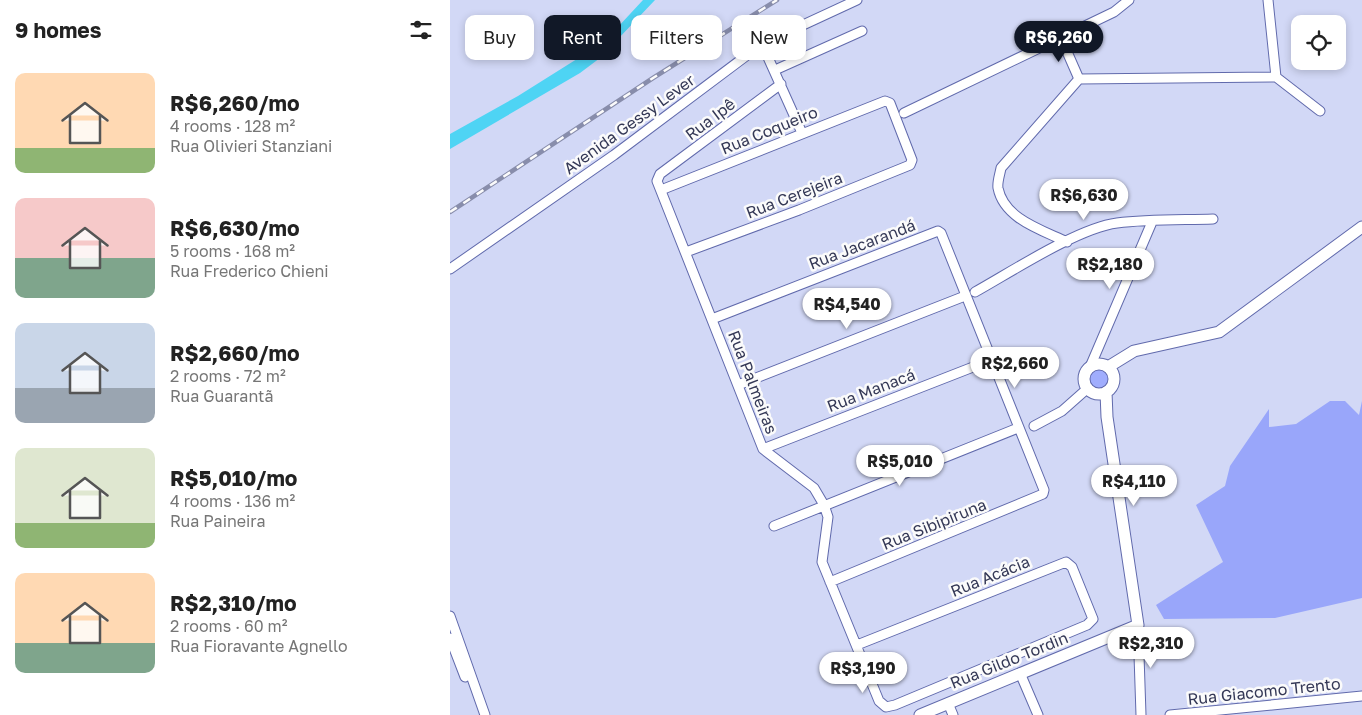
<!DOCTYPE html>
<meta charset="utf-8">
<style>
:root{--surface:#fff;--page:#f6f6f6;--text:#222;--muted:#767676;--accent:#111827}
body{margin:0;font-family:"Golos Text",sans-serif;background:var(--page);color:var(--text);height:100vh;display:flex;flex-direction:column;font-size:19px;white-space:nowrap}
*{box-sizing:border-box;margin:0}
p{font-size:16px;color:var(--muted)}
.icon{flex:none;width:28px;height:28px;fill:none;stroke:currentColor;stroke-width:2;stroke-linecap:round;stroke-linejoin:round}
.map{position:relative;flex:1;overflow:hidden}
.panel{display:flex;flex-direction:column;background:var(--surface);width:450px}
.panel>*{flex:none}
.hud{position:absolute;left:15px;top:15px;width:475px;height:45px;display:flex;gap:10px}
.buttons{position:absolute;left:841px;top:15px;display:grid;gap:10px}
.buttons a{display:grid;place-items:center;width:55px;height:55px;border-radius:10px;background:var(--surface);box-shadow:0 2px 8px #0003;font-size:25px}
.price{position:absolute;translate:-50% -42px;padding:0 11px;border-radius:18px;background:#fff;color:#222;font-size:16px;line-height:32px;filter:drop-shadow(0 1px 2px #0008)}
.price::after{content:'';position:absolute;left:50%;top:30px;width:15px;height:11px;margin-left:-8px;background:inherit;clip-path:polygon(0 0,100% 0,50% 100%)}
.price.active{background:var(--accent);color:#fff}
ul{padding:0;list-style:none}
li{display:flex;align-items:center;gap:15px;height:125px;padding:0 15px}
li span{display:grid;place-items:center;flex:none;width:140px;height:100px;border-radius:10px;color:#555}
li>.icon{margin-inline-start:auto}
span .icon{width:60px;height:60px;fill:#fffc;stroke-width:1}
li b{font-size:21px}
h2{display:flex;justify-content:space-between;align-items:center;height:60px;padding:0 15px;font-size:21px}
.tag{padding:0 18px;border-radius:10px;background:var(--surface);box-shadow:0 2px 8px #0003;font-size:18px;line-height:45px}
.tag.active{background:var(--accent);color:#fff}
main{display:flex;flex:1;min-height:0}
.map>svg:first-child{display:block}
</style>
<main>
<section class="panel">
<h2>9 homes<svg class="icon" aria-label="filters" viewBox="0 0 24 24"><path d="M4 7h16M4 17h16"/><circle cx="9" cy="7" r="2"/><circle cx="15" cy="17" r="2"/></svg></h2>
<ul>
<li><span style="background:linear-gradient(#ffd9b3 75%,#8fb573 0)"><svg class="icon" aria-label="home" viewBox="0 0 24 24"><path d="M3 11l9-7 9 7M6 9v11h12V9"/></svg></span><div><b>R$6,260/mo</b><p>4 rooms · 128 m²</p><p>Rua Olivieri Stanziani</p></div></li>
<li><span style="background:linear-gradient(#f6c9c9 60%,#7fa58c 0)"><svg class="icon" aria-label="home" viewBox="0 0 24 24"><path d="M3 11l9-7 9 7M6 9v11h12V9"/></svg></span><div><b>R$6,630/mo</b><p>5 rooms · 168 m²</p><p>Rua Frederico Chieni</p></div></li>
<li><span style="background:linear-gradient(#c9d6e8 65%,#9aa5b1 0)"><svg class="icon" aria-label="home" viewBox="0 0 24 24"><path d="M3 11l9-7 9 7M6 9v11h12V9"/></svg></span><div><b>R$2,660/mo</b><p>2 rooms · 72 m²</p><p>Rua Guarantã</p></div></li>
<li><span style="background:linear-gradient(#dfe7d0 75%,#8fb573 0)"><svg class="icon" aria-label="home" viewBox="0 0 24 24"><path d="M3 11l9-7 9 7M6 9v11h12V9"/></svg></span><div><b>R$5,010/mo</b><p>4 rooms · 136 m²</p><p>Rua Paineira</p></div></li>
<li><span style="background:linear-gradient(#ffd9b3 70%,#7fa58c 0)"><svg class="icon" aria-label="home" viewBox="0 0 24 24"><path d="M3 11l9-7 9 7M6 9v11h12V9"/></svg></span><div><b>R$2,310/mo</b><p>2 rooms · 60 m²</p><p>Rua Fioravante Agnello</p></div></li>
</ul>
</section>
<div class="map">
<svg width="912" height="715" viewBox="0 0 912 715">
<rect width="100%" height="100%" fill="#d2d8f6"/>
<path fill="#a0adfd" d="M638 377a11 11 0 1 1 22 0a11 11 0 1 1-22 0Z"/>
<path fill="#99a6fa" d="M880,401H895L909,415L912,401V598L825,618L714,619L706,605L773,562L746,505L775,486L780,466L819,409V427L846,424Z"/>
<path fill="#4ed4f4" d="M193,0H205L150,58L130,73L0,149V134L68,96L154,42Z"/>
<g fill="none" stroke-linecap="round" stroke-linejoin="round">
<g stroke="#616aac" stroke-width="11">
<path id="minor" d="M818,0L826,77
M611,38L629,79
M312,44L352,133
M325,70L412,31
M331,84L210,174L207,181L313,449L364,488L374,505L378,517L372,562L429,701L436,707L445,705L637,625L643,619L622,567L616,562L407,645
M454,113L664,12L679,0
M211,190L435,101L440,103L462,160L460,165L349,210L236,252
M617,242C592,230 554,219 548,188C547,182 550,174 551,168L629,79L826,77L870,111
M0,269L164,155L312,44L407,0
M525,292C561,272 628,228 667,223C698,219 732,220 763,219
M262,319L488,231L491,233L594,490L593,494L380,582
M640,367L702,222
M288,385L515,296
M584,426L612,411L638,388
M313,449L541,360
M324,526L568,428
M0,616L35,715
M688,625L691,715
M0,638L15,677
M570,673L588,715
M498,703L503,715
M720,715L912,696"/>
</g>
<g stroke="#616aac" stroke-width="13">
<path id="secondary" d="M634 379a15 15 0 1 1 30 0a15 15 0 1 1-30 0Z
M658,367L684,351L769,332L912,227
M470,715L688,625L657,417L656,392"/>
</g>
<use href="#minor" stroke="#fff" stroke-width="9"/>
<use href="#secondary" stroke="#fff" stroke-width="11"/>
<g stroke="#888dab" stroke-width="4.5">
<path id="rail" d="M0,212L203,78L327,0"/>
</g>
<use href="#rail" stroke="#fbfbfb" stroke-width="2.5" stroke-dasharray="8" stroke-linecap="butt"/>
</g>
<g text-anchor="middle" stroke-width="5" stroke-linejoin="round" paint-order="stroke">
<g font-size="16" fill="#343856" stroke="#fbfbfb">
<text transform="translate(260 119) rotate(-37)" y="6">Rua Ipê</text>
<text transform="translate(179 124) rotate(-36)" y="6">Avenida Gessy Lever</text>
<text transform="translate(319 130) rotate(-22)" y="6">Rua Coqueiro</text>
<text transform="translate(344 195) rotate(-21)" y="6">Rua Cerejeira</text>
<text transform="translate(412 244) rotate(-21)" y="6">Rua Jacarandá</text>
<text transform="translate(303 382) rotate(69)" y="6">Rua Palmeiras</text>
<text transform="translate(421 390) rotate(-21)" y="6">Rua Manacá</text>
<text transform="translate(484 524) rotate(-22)" y="6">Rua Sibipiruna</text>
<text transform="translate(540 576) rotate(-22)" y="6">Rua Acácia</text>
<text transform="translate(559 660) rotate(-22)" y="6">Rua Gildo Tordin</text>
<text transform="translate(814 691) rotate(-6)" y="6">Rua Giacomo Trento</text>
</g>
</g>
</svg>
<div class="buttons">
<a><svg class="icon" aria-label="locate" viewBox="0 0 24 24"><circle cx="12" cy="12" r="6"/><path d="M12 2v4M12 18v4M2 12h4M18 12h4"/></svg></a>
</div>
<b class="price active" style="left:609px;top:63px">R$6,260</b>
<b class="price" style="left:634px;top:221px">R$6,630</b>
<b class="price" style="left:660px;top:290px">R$2,180</b>
<b class="price" style="left:397px;top:330px">R$4,540</b>
<b class="price" style="left:565px;top:389px">R$2,660</b>
<b class="price" style="left:450px;top:487px">R$5,010</b>
<b class="price" style="left:684px;top:507px">R$4,110</b>
<b class="price" style="left:701px;top:669px">R$2,310</b>
<b class="price" style="left:413px;top:694px">R$3,190</b>
<div class="hud">
<a class="tag">Buy</a>
<a class="tag active">Rent</a>
<a class="tag">Filters</a>
<a class="tag">New</a>
</div>
</div>
</main>
